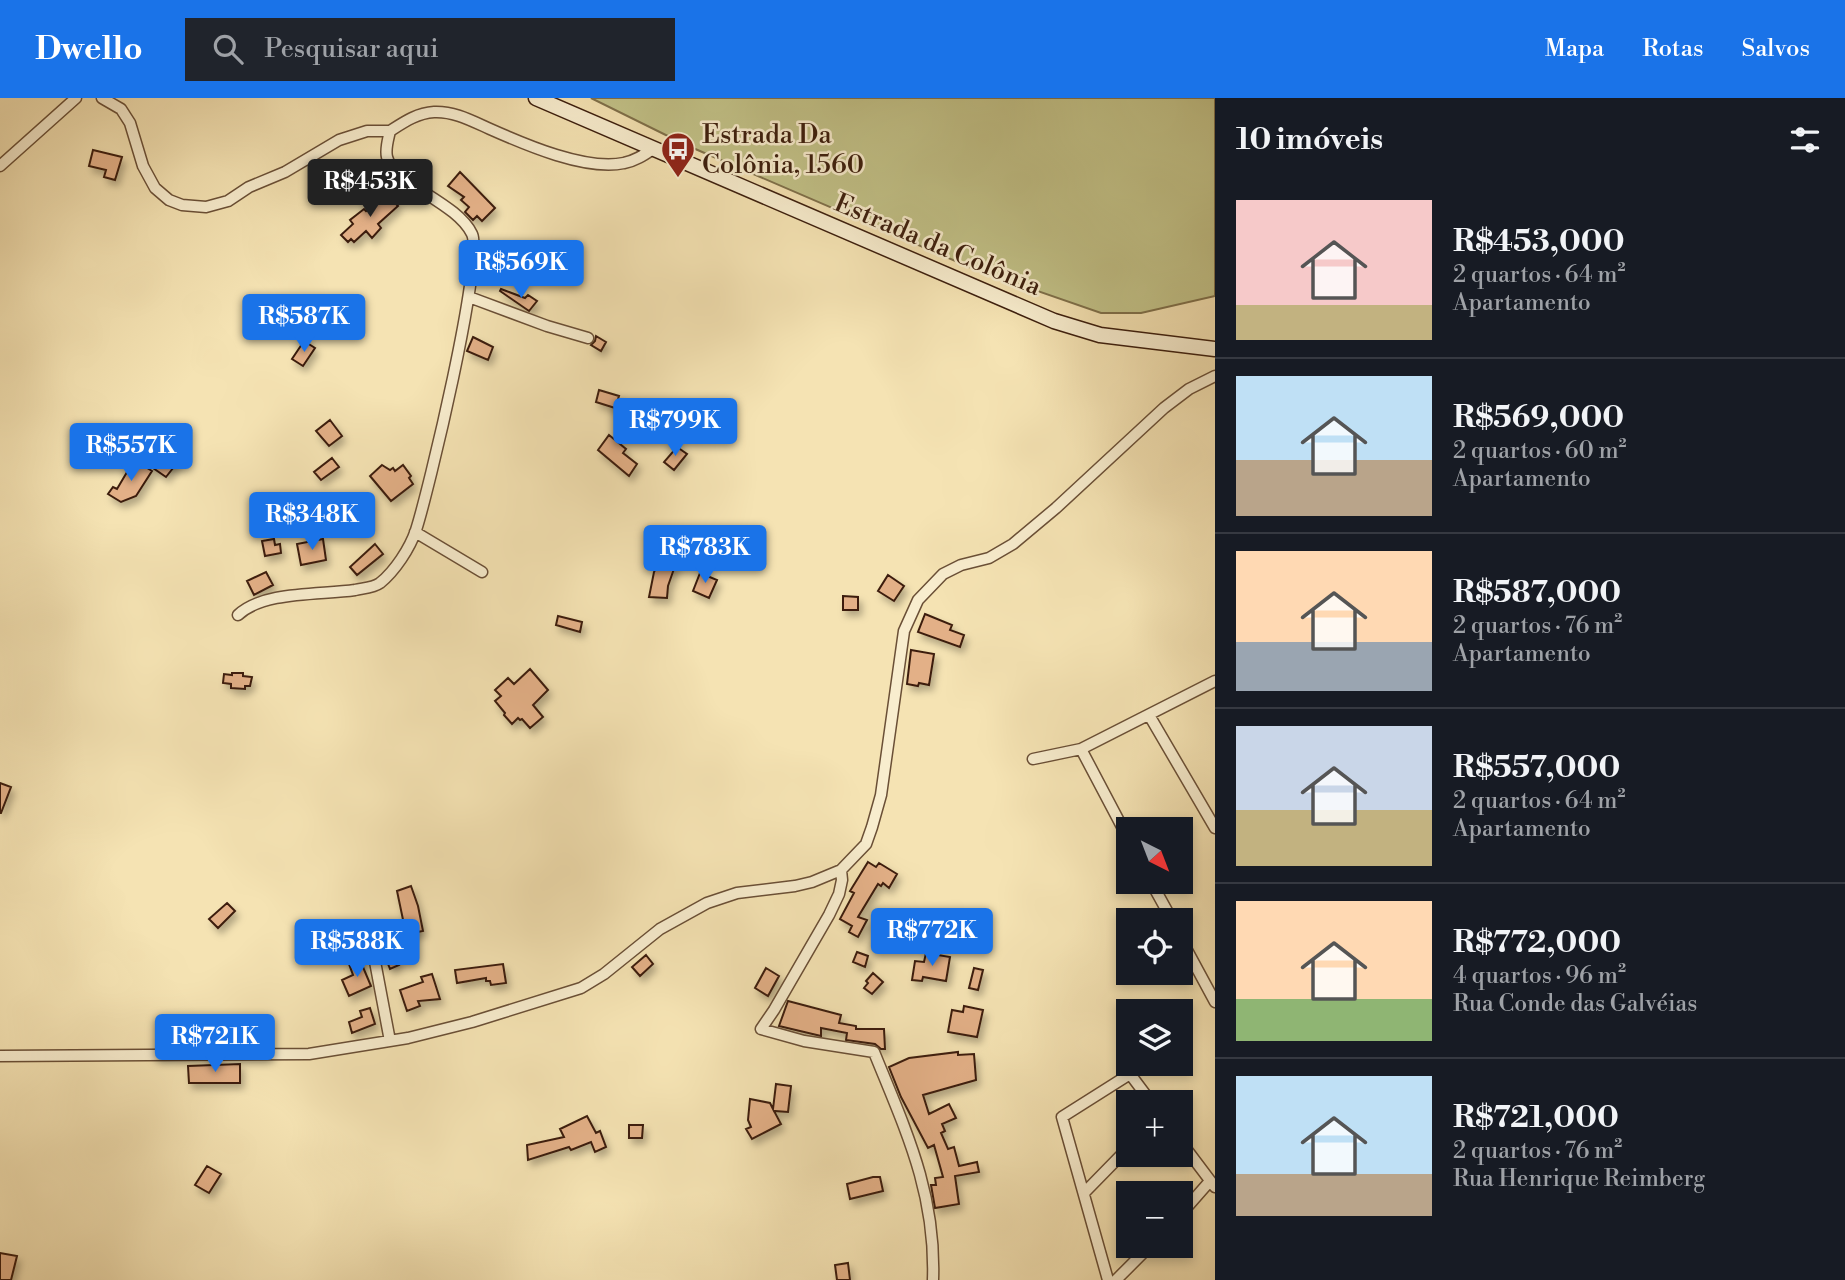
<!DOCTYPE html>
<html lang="pt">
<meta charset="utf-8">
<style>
:root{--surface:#171b24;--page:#20242c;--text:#f1f3f6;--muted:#9ea1a6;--line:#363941;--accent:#1a73e8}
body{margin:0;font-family:"Libre Bodoni",serif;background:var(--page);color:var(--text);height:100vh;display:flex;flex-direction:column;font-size:26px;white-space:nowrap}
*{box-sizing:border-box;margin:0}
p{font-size:23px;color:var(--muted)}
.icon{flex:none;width:38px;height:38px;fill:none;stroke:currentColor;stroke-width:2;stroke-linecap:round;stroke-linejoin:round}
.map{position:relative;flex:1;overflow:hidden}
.sheet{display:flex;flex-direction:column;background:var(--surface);width:630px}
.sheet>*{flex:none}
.needle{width:46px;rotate:138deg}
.controls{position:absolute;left:1116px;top:719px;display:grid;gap:14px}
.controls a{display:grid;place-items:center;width:77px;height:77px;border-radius:0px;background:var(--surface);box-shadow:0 4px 10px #0003;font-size:35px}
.price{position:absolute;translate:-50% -60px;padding:0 16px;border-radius:7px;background:var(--accent);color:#fff;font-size:23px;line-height:46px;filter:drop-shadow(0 2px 4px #0008)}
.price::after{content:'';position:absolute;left:50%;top:42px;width:21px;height:16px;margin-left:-10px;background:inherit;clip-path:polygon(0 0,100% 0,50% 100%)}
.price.selected{background:#222;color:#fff}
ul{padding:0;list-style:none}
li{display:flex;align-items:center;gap:21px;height:175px;padding:0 21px}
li+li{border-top:2px solid var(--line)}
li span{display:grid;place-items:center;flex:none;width:196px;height:140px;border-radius:0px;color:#555}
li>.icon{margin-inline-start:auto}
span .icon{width:84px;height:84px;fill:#fffc;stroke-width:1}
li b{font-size:30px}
h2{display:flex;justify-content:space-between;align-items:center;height:84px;padding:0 21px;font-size:30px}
header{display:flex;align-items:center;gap:42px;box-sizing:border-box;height:98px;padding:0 35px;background:var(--accent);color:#fff}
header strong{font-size:33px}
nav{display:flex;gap:38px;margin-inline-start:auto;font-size:24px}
.search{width:490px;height:63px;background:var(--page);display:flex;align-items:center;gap:18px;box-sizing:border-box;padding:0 24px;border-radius:0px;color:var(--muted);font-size:26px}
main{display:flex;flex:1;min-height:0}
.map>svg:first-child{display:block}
</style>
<header>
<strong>Dwello</strong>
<div class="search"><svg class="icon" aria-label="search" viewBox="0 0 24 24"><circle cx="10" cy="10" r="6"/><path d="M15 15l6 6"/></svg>Pesquisar aqui</div>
<nav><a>Mapa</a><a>Rotas</a><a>Salvos</a></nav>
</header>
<main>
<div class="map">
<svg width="1215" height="1182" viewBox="0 0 1215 1182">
<defs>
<filter id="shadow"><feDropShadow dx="3.5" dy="5.5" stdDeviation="3.5" flood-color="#0004"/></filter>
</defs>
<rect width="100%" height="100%" fill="#f5e3b3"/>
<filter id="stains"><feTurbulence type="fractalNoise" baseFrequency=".00286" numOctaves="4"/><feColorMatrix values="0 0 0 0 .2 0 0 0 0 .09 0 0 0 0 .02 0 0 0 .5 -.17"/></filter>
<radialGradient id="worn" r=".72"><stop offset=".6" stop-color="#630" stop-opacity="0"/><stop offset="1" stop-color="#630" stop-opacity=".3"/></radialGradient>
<path fill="#c2c288" stroke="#7f704a" stroke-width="2" d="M591,0H1215V198L1141,215H1101L974,171L686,47Z"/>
<path fill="#e3b087" stroke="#3c1e0d" stroke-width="2" filter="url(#shadow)" d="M93,52L122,59L115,82L104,79L106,72L89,68Z
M460,74L495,110L482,123L477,118L473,122L465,114L469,109L461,102L464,99L448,88Z
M386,95L398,108L378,126L381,130L372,140L366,133L354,144L351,141L348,144L341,137L353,126L350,122L364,111L366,113Z
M501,191L525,200L528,197L537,203L529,213L500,193Z
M596,238L606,244L601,253L591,247L595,243Z
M473,239L493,249L488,262L467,253Z
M304,243L315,250L303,268L292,261Z
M599,292L619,298L615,310L596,304Z
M330,322L342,338L329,348L316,333Z
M609,337L626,351L623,355L637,366L629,378L598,352Z
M677,349L687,356L674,372L664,364Z
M164,355L177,365L166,379L153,370Z
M332,360L339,369L321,382L314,374Z
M139,365L152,373L136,398L121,404L108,396L113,389L117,391L130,369L134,371Z
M382,367L390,372L393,370L395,373L403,367L411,378L409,380L413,386L391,403L370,378Z
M274,441L275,447L280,446L281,455L265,458L262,443Z
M323,441L326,462L301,467L297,446Z
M375,446L383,456L357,477L350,469Z
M665,462L676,465L668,488L667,500L649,499L654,474L658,466L664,467Z
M266,474L273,487L254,497L247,483Z
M700,475L717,482L709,500L693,493Z
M888,477L904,488L894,503L878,493Z
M843,498L858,499V512H843Z
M925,516L952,527L950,532L964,537L960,549L918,534Z
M558,518L582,524L580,534L556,527Z
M911,552L934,556L929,587L919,585L918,588L907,586Z
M530,571L548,592L533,607L543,619L530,630L522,621L520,622L518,620L512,626L504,617L505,615L495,603L501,598L495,592L508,580L514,586Z
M232,575H243V578L252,579L250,588H245V591L231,590V586L223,585L224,576L232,577Z
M0,685L11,689L1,715H0Z
M868,764L876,769L879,765L897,776L889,790L883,785L881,788L878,786L858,819L867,822L858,839L849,834L852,828L840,821L854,795L850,793Z
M411,788L418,808L423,833L406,836L397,793Z
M227,805L235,813L218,830L209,821Z
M393,854L399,867L390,871L385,858Z
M857,854L868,858L865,869L853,864Z
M926,855L950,859L946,883L923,879L922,883L912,882L915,863L924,864Z
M646,857L653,866L640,878L632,869Z
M360,862L371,888L349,898L342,882L353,877L349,866Z
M503,866L506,885L491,887L490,883H486V880L457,885L455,872Z
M766,870L779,878L768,898L755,890Z
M974,870L983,872L978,892L969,890Z
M873,875L883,884L872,896L864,890L868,885L866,883Z
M432,876L440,901L418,903L420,908L407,913L400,892L423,884L421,879Z
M788,903L841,917L839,925L856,928V931H884L885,951H881L875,946L846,942L847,935L821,930V938L779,928Z
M964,908L983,912L977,939L948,934L952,912L963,914Z
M370,910L375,926L352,935L349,924L362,919L360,913Z
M958,954V957L974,956L976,982L923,997L929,1016L949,1006L956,1020L942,1026L945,1033L941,1035L948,1051L954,1049L959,1068L977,1064L979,1074L955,1078L959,1106L935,1110L931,1087H936L935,1080L943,1079L934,1047L928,1050L901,999L889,969L909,960Z
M240,966V985H189L188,968Z
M776,986L791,988L788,1014L774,1013L781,1026L752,1041L746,1031L751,1029L748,1022L750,1001L770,1005L773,1011Z
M587,1018L596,1035L600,1033L606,1049L595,1054L591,1044L571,1052L569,1049L528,1062L527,1047L564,1039L560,1031Z
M629,1027H643L642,1040H629Z
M207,1068L221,1076L209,1095L195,1087Z
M873,1079H880L883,1093L850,1101L847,1086Z
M0,1155L17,1158L11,1182H0Z
M848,1165L850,1182H837L835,1167Z"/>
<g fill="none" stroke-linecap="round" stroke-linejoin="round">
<g stroke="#6a4f36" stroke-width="13">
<path id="minor" d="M102,0L121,11L130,25L143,68L155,90L169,102L182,107L206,109L228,103L249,89L285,74L339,42L367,33H390
M0,68L76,0
M469,199L547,228L588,240
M415,434L482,474
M238,517C263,493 320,497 355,492C364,490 373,490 380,485C395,473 410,450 416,432C428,395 484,162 472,136C457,104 393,86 387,59C385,51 388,42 390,33C404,24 417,15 434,14C454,13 472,23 490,31C526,47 586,73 624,65C635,63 644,57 653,51
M1149,617L1215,730
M1081,651L1129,742
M1033,661L1081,651L1215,583
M841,772L842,782L839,796L829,817L774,912L761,931L804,943L874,954C906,1033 936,1095 933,1182
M1151,784L1172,822
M1181,841L1215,904
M373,853L390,943
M0,958L309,956L408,940L472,924L581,890L604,876L660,831L707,805L737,795L795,788L812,784L841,772L866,746L872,729L881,697L904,533L918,502L943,476L961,467L989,460L1013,446L1056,410L1164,310L1189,291L1215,278
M1181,1044L1215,1089
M1084,1095L1129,1049
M1181,1116L1210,1083
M1108,1182L1062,1019L1130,976L1151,1004
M1116,1182L1150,1148"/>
</g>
<g stroke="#3c1e0d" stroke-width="17">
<path id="secondary" d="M536,0L1054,223L1100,237L1215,251"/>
</g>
<use href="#minor" stroke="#f8edce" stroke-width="10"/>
<use href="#secondary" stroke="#f8edce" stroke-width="14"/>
</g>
<defs>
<g id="bus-pin" transform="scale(1.75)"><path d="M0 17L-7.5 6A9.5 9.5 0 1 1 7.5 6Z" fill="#8f2418" stroke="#f8edce"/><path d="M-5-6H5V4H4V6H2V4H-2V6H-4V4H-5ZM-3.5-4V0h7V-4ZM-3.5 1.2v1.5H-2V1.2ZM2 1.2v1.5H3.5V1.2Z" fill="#fff"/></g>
</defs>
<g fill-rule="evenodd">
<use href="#bus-pin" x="678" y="51"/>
</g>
<g text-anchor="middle" stroke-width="5" stroke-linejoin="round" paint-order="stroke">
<g font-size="26" fill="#3c1e0d" stroke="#f8edce" text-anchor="start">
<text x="702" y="45">Estrada Da<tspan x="702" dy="30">Colônia, 1560</tspan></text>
</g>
<g font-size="26" fill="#3c1e0d" stroke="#f8edce">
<text transform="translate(938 146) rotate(23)" y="9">Estrada da Colônia</text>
</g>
</g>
<rect width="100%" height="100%" filter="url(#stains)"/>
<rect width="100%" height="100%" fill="url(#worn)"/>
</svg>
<div class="controls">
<a><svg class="needle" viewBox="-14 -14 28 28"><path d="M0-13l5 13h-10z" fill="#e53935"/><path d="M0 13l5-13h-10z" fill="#9ea1a6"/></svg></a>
<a><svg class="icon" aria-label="locate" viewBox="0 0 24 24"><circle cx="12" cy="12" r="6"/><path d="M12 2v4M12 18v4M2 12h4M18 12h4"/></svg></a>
<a><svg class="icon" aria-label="layers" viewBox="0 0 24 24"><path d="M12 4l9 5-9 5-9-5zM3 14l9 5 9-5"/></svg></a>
<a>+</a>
<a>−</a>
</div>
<b class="price selected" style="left:370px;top:121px">R$453K</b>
<b class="price" style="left:521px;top:202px">R$569K</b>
<b class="price" style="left:304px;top:256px">R$587K</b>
<b class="price" style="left:675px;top:360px">R$799K</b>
<b class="price" style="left:131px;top:385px">R$557K</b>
<b class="price" style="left:312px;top:454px">R$348K</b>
<b class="price" style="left:705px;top:487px">R$783K</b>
<b class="price" style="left:932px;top:870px">R$772K</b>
<b class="price" style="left:357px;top:881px">R$588K</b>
<b class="price" style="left:215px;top:976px">R$721K</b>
</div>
<section class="sheet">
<h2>10 imóveis<svg class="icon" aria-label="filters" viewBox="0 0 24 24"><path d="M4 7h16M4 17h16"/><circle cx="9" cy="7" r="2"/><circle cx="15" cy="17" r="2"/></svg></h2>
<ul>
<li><span style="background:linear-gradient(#f6c9c9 75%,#c2b280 0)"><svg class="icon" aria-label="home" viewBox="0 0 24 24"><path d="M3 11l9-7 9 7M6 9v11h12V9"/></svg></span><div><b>R$453,000</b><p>2 quartos · 64 m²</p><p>Apartamento</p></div></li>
<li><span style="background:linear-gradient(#bfe0f5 60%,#b9a48a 0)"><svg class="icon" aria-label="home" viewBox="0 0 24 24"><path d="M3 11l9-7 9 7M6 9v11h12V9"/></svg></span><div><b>R$569,000</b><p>2 quartos · 60 m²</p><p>Apartamento</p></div></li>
<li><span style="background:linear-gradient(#ffd9b3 65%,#9aa5b1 0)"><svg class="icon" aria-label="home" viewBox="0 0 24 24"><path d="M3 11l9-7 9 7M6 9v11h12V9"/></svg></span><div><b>R$587,000</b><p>2 quartos · 76 m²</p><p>Apartamento</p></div></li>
<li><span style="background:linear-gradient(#c9d6e8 60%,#c2b280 0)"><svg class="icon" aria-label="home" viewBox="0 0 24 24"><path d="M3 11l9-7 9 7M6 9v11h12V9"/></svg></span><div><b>R$557,000</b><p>2 quartos · 64 m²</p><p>Apartamento</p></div></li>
<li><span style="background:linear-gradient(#ffd9b3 70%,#8fb573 0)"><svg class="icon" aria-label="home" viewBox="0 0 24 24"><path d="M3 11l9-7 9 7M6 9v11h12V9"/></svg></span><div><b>R$772,000</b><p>4 quartos · 96 m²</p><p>Rua Conde das Galvéias</p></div></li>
<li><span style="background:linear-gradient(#bfe0f5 70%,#b9a48a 0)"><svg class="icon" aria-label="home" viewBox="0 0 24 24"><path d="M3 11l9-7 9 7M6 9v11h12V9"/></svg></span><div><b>R$721,000</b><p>2 quartos · 76 m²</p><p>Rua Henrique Reimberg</p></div></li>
</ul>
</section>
</main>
